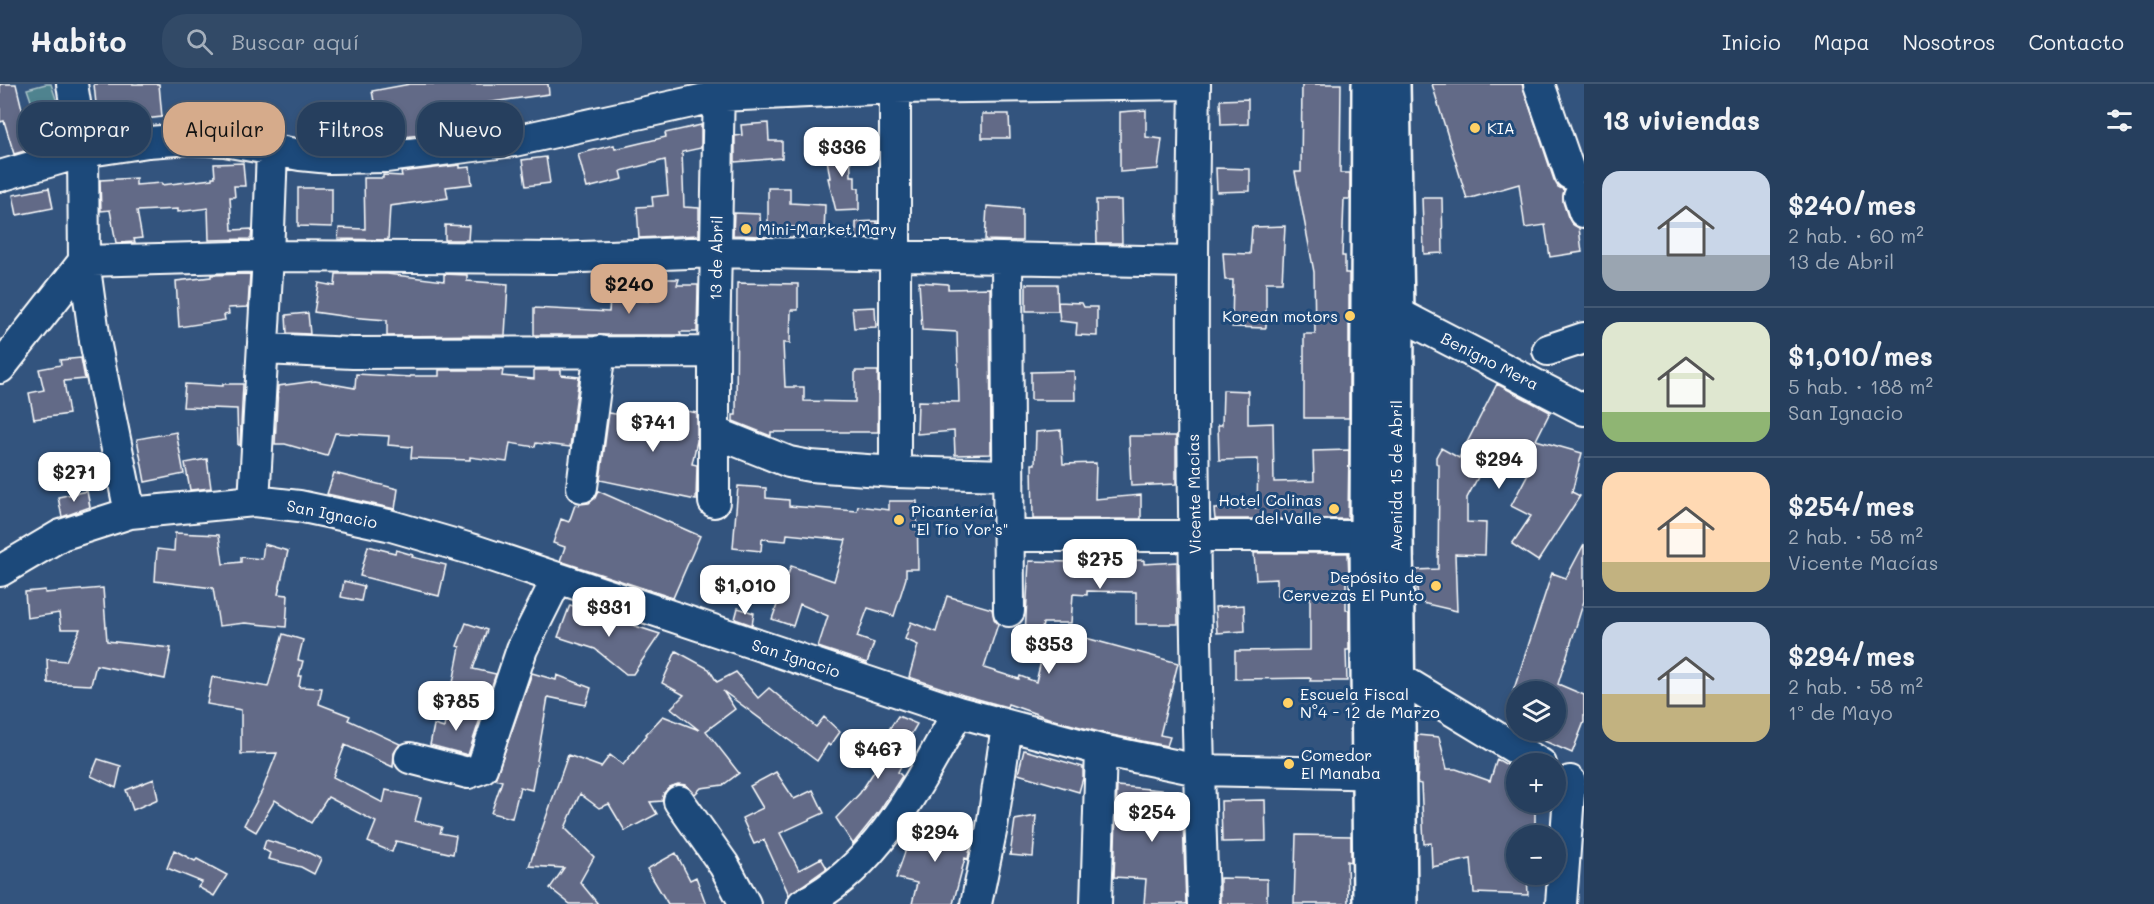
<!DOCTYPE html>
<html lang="es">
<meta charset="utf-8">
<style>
:root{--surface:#263f5e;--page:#324a67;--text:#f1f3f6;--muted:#a4afbc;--line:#425873;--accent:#d6ab8b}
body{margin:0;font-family:Mali,sans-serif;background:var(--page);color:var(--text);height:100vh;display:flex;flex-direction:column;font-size:22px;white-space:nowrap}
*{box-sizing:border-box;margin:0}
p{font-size:20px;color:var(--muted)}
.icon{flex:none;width:33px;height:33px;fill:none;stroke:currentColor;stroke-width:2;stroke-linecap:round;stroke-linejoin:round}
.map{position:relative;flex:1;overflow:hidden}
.sheet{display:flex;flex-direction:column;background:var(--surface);width:570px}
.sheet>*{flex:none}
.hud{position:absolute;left:18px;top:18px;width:570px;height:54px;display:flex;gap:12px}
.fabs{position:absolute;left:1506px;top:597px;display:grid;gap:12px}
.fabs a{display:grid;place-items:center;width:60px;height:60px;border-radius:50%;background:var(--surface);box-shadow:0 3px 9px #0003,0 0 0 2px var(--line);font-size:30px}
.price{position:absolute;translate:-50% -51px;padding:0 14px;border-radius:12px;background:#fff;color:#222;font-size:20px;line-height:39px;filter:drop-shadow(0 2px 3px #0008)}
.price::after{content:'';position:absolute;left:50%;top:36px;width:18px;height:14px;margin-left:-9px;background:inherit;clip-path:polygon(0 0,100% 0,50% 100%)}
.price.active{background:var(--accent);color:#111}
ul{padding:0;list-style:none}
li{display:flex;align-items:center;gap:18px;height:150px;padding:0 18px}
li+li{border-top:2px solid var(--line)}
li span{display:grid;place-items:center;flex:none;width:168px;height:120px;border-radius:18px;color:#555}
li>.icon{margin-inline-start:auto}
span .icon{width:72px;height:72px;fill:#fffc;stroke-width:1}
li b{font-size:26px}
h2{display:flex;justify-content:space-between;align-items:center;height:72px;padding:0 18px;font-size:26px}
.tag{padding:0 21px;border-radius:24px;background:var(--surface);box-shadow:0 3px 9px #0003,0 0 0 2px var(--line);font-size:21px;line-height:54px}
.tag.active{background:var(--accent);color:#111}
header{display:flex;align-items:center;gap:36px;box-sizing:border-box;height:84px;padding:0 30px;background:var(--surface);border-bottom:2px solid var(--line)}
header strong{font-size:28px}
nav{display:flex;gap:33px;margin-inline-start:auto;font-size:21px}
.search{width:420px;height:54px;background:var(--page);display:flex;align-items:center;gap:15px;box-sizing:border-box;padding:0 21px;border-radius:24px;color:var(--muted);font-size:22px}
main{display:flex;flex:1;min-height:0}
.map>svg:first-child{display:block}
</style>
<header>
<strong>Habito</strong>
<div class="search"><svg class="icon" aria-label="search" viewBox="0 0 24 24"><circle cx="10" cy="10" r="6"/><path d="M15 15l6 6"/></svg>Buscar aquí</div>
<nav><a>Inicio</a><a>Mapa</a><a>Nosotros</a><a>Contacto</a></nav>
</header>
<main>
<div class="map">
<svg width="1584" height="820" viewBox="0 0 1584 820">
<rect width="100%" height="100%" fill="#33547e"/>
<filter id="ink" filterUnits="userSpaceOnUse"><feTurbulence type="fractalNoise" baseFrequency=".0167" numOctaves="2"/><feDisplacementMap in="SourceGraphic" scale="12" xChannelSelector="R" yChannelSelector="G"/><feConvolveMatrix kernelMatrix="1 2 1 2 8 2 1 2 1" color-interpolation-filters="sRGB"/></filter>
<g filter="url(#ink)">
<path fill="#50838f" stroke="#a8c1c7" stroke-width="1.5" d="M46,0H51L72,63L50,72L27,5Z"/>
<path fill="#626a87" stroke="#fff" stroke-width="1.5" d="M0,0H16L28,50L34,49L38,63L14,70L4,37L0,38Z
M94,0H159L162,33L98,40Z
M410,0H548L549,10L450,24L454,47L395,54L392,37L378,39L372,7Z
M1302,0H1341L1340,89H1350V115H1344L1342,172H1345V189H1349V334H1304V250H1315L1314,188L1295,88H1301Z
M1432,0H1522L1554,96L1558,103L1564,106L1563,118L1568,133L1572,140L1579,144L1582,168L1550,173L1545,141L1525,144L1519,100L1467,115Z
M1248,15V40L1221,41L1220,16Z
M1146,26V53L1162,55L1158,85L1120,88V28Z
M982,30H1009L1010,54H982Z
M768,39L769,57H782V74L735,78V52L742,51L741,41Z
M701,41V64L682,68L684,123L699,124V151L639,154L637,123L653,122L652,113L668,111L665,76L621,87L623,95L587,104L578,70L614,61L615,65L666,53L665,49Z
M850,60L851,92H855V104H859V126L836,127L828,94H830L825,63Z
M546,73L550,99L526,102L522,76Z
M243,79L245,102H234L235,113H230L232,146L252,145L251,155L209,156L208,124L178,128V125L137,127L142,154L134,155L135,158L116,159L110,126L101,127L100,96L136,94V101L162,99V101L212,95V93H215L214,80Z
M460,81V84L470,83L472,100L446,103L448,114L390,122L388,156L338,155L339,144L365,145L364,94H383V91L402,92L401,88Z
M1216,84L1250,85V107L1217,108Z
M49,104L53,124L17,131L13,111Z
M298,104H332V143L298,142Z
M768,104H790V119L825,121L824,153L796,152V143H768Z
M1422,114H1442L1443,169L1424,170Z
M1096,116H1121L1122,159H1097Z
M987,122L1022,125V157L985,156Z
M734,129L760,130L761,152L733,151Z
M877,137V154H856V138Z
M445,141L469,142L468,156H445Z
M1285,142L1282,198H1266V244L1232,243L1233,196H1225L1223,169L1250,170L1252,143Z
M250,190L248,223L228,224L229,230L224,231L225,236L179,243L176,197L211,193V191Z
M336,190H387L444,197V190L467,191V197L508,200L505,251L387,252V236L349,233L314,228L319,199L335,202Z
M649,195H679L677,201H698L697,248H680L681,251H534V224L609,228L610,215L649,217Z
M919,198L948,200V205L990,204L991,370L955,371L954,347L917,350L918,317L959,318L957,248L922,246Z
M737,199L798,200V226H791L790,259H783L785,303H804V317L855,318V287H878V348H771V352L733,337V331H736Z
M1026,200H1057L1058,227H1026Z
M1058,218L1082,219L1084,223H1097V252L1076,251L1077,239L1060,237Z
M875,223L876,243L854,244L852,224Z
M308,229L310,250L287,249L286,231Z
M81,274L85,295L64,297L69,330L34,335L29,309L44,306L39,285L61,281L60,276Z
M439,286H503L502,292L534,295V286H561V291L579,293L570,363L536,359L535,363L510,359L507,378L470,373V376L411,374L412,363L388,361L389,352L335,349L327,372L285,360H275L278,302L315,297L355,304L356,290L410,293V292H439Z
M1074,287L1075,316H1031V288Z
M185,300L223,302V300H243L240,361H238L237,325L183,323Z
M1497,300L1550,328L1536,356L1582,369L1572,408L1580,412L1538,477L1512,460L1531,432L1511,422L1533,380L1495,361L1467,414V438L1486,439L1485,471L1455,470L1457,527L1418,518L1416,486L1438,485L1439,381L1436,379V373L1441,364L1459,374Z
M1223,306L1248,307V340L1273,339L1274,398L1314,397L1313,367L1349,366L1348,435H1215L1214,425L1257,424L1258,375L1219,376L1218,341H1222Z
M669,323L697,329V357L692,380L697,381L696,416L600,396L609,329L665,337Z
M1061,346L1063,380L1096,379L1095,415L1141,411V435H1033L1032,380H1035L1036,348Z
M176,348L184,390L145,398L137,355Z
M1129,352H1176V400L1131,402Z
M207,375L211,404L190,406L185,379Z
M334,389L398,405L395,425L327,410Z
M738,402L766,404V414L789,416V422L857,427L858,422L889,426V417H917L918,485H906V494L894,532L868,524L857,553L874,559L867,579L818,563L828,532L800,520L793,542L772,535L791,482L834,497L846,456L787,450L786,457L762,455L761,467L733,464Z
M87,407L90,423L62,433L58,413Z
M598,407L700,452L673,514L560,477L565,463L553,459L561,435L569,438L575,421L579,422L580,420L589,419L595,414Z
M175,449L219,451L223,480L241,478V473L262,475L264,460L288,467L278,510L288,511L286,543L245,539L219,542L213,504L155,497L157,465L174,467Z
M1584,460V517L1558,600L1584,611V638L1572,669L1519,646H1556V607L1513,608L1552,489L1566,494Z
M368,462L395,469L396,466L413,471L412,473L446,481L439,512L360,492Z
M1254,469H1348L1349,493H1346V526H1349V566H1346L1347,597H1310L1311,594L1235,595V567L1310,566V511L1277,512V495L1256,496Z
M1109,475V477L1144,476V480L1177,478L1178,540H1136V508L1087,507V511L1073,510L1071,539H1043L1041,552L1025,551L1029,477L1073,478L1074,481Z
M344,497L364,502L361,517L341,513Z
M103,504L107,557L171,564L165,595L96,581L91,601L48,599L47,575L66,577L80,545H61L59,529L27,534L25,508L45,506V509Z
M947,512L992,525L994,535L998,540L984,584L1019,595L1020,592L1036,598L1049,544L1178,579L1160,651L1170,653L1167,662L1107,650L1054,636L1008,620L1007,623L963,611L909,593L918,561L905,555L911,538L936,548Z
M570,521L626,539L660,550L633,590H626L595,565L558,553Z
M1244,521L1245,547L1217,549L1215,523Z
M738,524L754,529L752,541L735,535Z
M466,539L487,546L473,585L496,590L490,607L453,599L460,563L457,562Z
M283,550L303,556L298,576L303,577L299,592H301L299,603L322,604L319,620L350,632L348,636L400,660L394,669L393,683L345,661L333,693L383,719L386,706L421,714L415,737L442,743L440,749L456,752L453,770L396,757L392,768L368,758L376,738L328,713L311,739L275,716L256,748L244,741L262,707L277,669L241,670V626L207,620L212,593L268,603Z
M676,567L709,585L717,598L736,588L758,614L769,604L816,643L824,633L840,648L830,662L828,660L817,677L723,607L735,625L706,647L739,689L723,701L701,704L695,710L686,701L678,700L670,703L664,709L662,717L650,718L657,730L625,747L609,720L599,724L580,710L565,744L594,773L580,798L598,820H570L550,804L564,784L529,782L568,671L601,683L610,671L623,681L647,651L646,650L663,632L699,646L671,624L684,611L662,599Z
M532,589L556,596L557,591L591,604L586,621L548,613L532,706L520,703L512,734L491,729L502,697L495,695Z
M448,622L480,635L468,671L430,661L434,641L444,644Z
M898,632L917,640L901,668L907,670L898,688L902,692L880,726L853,760L836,734L860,709L877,683L867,678L882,652L884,653Z
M1417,651L1439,653L1447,685H1456L1490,697L1497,675L1516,686V718H1535V752H1516V790H1527L1528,811L1474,809L1471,775L1432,783L1431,759L1424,760L1421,700L1417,699L1419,669H1417Z
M1024,666L1083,683V694L1079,708L1018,690Z
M98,675L121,682L116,704L91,692Z
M776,688L794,715L813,706L824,729L780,749L799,786L821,774L827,784L789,811L764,756L754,760L742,734L763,724L750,702Z
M154,695L158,715L133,726L126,706Z
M1117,702L1182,708L1186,820H1144L1146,795L1114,793Z
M1265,716L1266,757L1222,758L1221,717Z
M1036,732L1033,773L1010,771L1015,736Z
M915,739L945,749L948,742L973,749L968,775L965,774L953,820H912L917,799L896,794Z
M1296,751L1351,752V778L1347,777L1348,820H1294Z
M266,756L300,766L301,765L321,775L314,790L301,783L268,775L270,769L263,765Z
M174,766L195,777L197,775L227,791L214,812L198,803L202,798L167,784Z
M676,769L690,796L696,793L706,820H668L647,785Z
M1220,794L1267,795V820H1220Z"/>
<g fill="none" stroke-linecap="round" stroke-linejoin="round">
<g stroke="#fff" stroke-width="34">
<path id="minor" d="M72,0L83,68L84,177L95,257L130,429
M1195,0C1190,273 1194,547 1203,820
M1539,0L1570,90
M0,92L83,68L148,58L190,55L225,57L300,71L330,74L386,73L514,57L719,12L895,4L1195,0
M1579,113L1584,128
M1007,176L1009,527
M84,177L268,172L555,174L716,168L1192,178
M1397,229L1584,326
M263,265L353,269L714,268
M1548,266L1584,254
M0,284L84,177
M714,348L789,378L810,382L895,388L1007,391
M895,388V0
M582,403L600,267
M254,417L268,172L272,66
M714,418V268L719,0
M1009,452H1367
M0,487L61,451L130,429L254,417L299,422L388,441L474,466L958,628L1101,666L1198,686L1392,690
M1379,582L1541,680
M410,674L468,689L482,684L522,565L557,495
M679,717L724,781L745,820
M803,820C879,782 919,698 958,628
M976,820L992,743L1007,642
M1096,820L1101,666
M1561,820L1570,697"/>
</g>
<g stroke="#fff" stroke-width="38">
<path id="major" d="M1369,0L1367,452L1370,820
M1393,0L1397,229L1396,453L1400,820"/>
</g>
<use href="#minor" stroke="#1f4a7a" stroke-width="30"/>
<use href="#major" stroke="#1f4a7a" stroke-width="33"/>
</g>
</g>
<g fill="#ffd166" stroke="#1f4a7a" stroke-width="2">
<circle cx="1475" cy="44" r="6"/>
<circle cx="746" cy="145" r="6"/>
<circle cx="1350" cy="232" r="6"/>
<circle cx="1334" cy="425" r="6"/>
<circle cx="899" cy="436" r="6"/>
<circle cx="1436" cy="502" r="6"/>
<circle cx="1288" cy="619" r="6"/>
<circle cx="1289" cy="680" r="6"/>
</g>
<g text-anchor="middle" stroke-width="6" stroke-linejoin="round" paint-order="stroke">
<g font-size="16" fill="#fff" stroke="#1f4a7a" text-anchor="start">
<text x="1487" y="50">KIA</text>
<text x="758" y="151">Mini-Market Mary</text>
<text x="1338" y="238" text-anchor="end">Korean motors</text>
<text x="1322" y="422" text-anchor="end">Hotel Colinas<tspan x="1322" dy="18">del Valle</tspan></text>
<text x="911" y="433">Picantería<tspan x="911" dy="18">"El Tío Yor's"</tspan></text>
<text x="1424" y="499" text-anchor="end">Depósito de<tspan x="1424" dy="18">Cervezas El Punto</tspan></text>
<text x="1300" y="616">Escuela Fiscal<tspan x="1300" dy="18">N°4 - 12 de Marzo</tspan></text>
<text x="1301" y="677">Comedor<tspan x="1301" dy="18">El Manaba</tspan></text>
</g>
<g font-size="16" fill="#fff" stroke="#1f4a7a">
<text transform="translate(716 174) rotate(-89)" y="6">13 de Abril</text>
<text transform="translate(1490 277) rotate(27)" y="6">Benigno Mera</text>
<text transform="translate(1396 392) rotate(-90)" y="6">Avenida 15 de Abril</text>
<text transform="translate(1194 410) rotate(-91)" y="6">Vicente Macías</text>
<text transform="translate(332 430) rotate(11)" y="6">San Ignacio</text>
<text transform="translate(796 574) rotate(18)" y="6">San Ignacio</text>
</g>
</g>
</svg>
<div class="fabs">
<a><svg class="icon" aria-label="layers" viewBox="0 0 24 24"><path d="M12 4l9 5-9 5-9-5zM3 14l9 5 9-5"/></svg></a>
<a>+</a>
<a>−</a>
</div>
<b class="price" style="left:842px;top:94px">$336</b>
<b class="price active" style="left:629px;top:231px">$240</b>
<b class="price" style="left:653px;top:369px">$741</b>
<b class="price" style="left:1499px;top:406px">$294</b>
<b class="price" style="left:74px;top:419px">$271</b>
<b class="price" style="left:1100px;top:506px">$275</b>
<b class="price" style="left:745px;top:532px">$1,010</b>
<b class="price" style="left:609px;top:554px">$331</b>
<b class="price" style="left:1049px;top:591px">$353</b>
<b class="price" style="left:456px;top:648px">$785</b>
<b class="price" style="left:878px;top:696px">$467</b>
<b class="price" style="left:1152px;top:759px">$254</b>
<b class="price" style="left:935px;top:779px">$294</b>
<div class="hud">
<a class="tag">Comprar</a>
<a class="tag active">Alquilar</a>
<a class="tag">Filtros</a>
<a class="tag">Nuevo</a>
</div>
</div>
<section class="sheet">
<h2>13 viviendas<svg class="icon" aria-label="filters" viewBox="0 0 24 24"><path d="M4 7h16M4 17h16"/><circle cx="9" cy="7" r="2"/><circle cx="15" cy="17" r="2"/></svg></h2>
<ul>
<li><span style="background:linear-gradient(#c9d6e8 70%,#9aa5b1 0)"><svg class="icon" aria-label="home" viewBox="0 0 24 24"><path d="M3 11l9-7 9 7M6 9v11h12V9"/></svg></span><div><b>$240/mes</b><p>2 hab. · 60 m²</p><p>13 de Abril</p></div></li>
<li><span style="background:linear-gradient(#dfe7d0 75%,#8fb573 0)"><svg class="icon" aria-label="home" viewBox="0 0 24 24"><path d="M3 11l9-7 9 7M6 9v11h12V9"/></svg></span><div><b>$1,010/mes</b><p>5 hab. · 188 m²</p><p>San Ignacio</p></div></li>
<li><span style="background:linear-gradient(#ffd9b3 75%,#c2b280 0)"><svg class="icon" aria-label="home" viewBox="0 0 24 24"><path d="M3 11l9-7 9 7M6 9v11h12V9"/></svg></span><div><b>$254/mes</b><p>2 hab. · 58 m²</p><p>Vicente Macías</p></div></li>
<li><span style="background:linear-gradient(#c9d6e8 60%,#c2b280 0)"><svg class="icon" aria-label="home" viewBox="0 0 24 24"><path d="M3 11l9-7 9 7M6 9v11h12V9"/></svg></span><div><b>$294/mes</b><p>2 hab. · 58 m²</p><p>1º de Mayo</p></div></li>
</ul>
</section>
</main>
